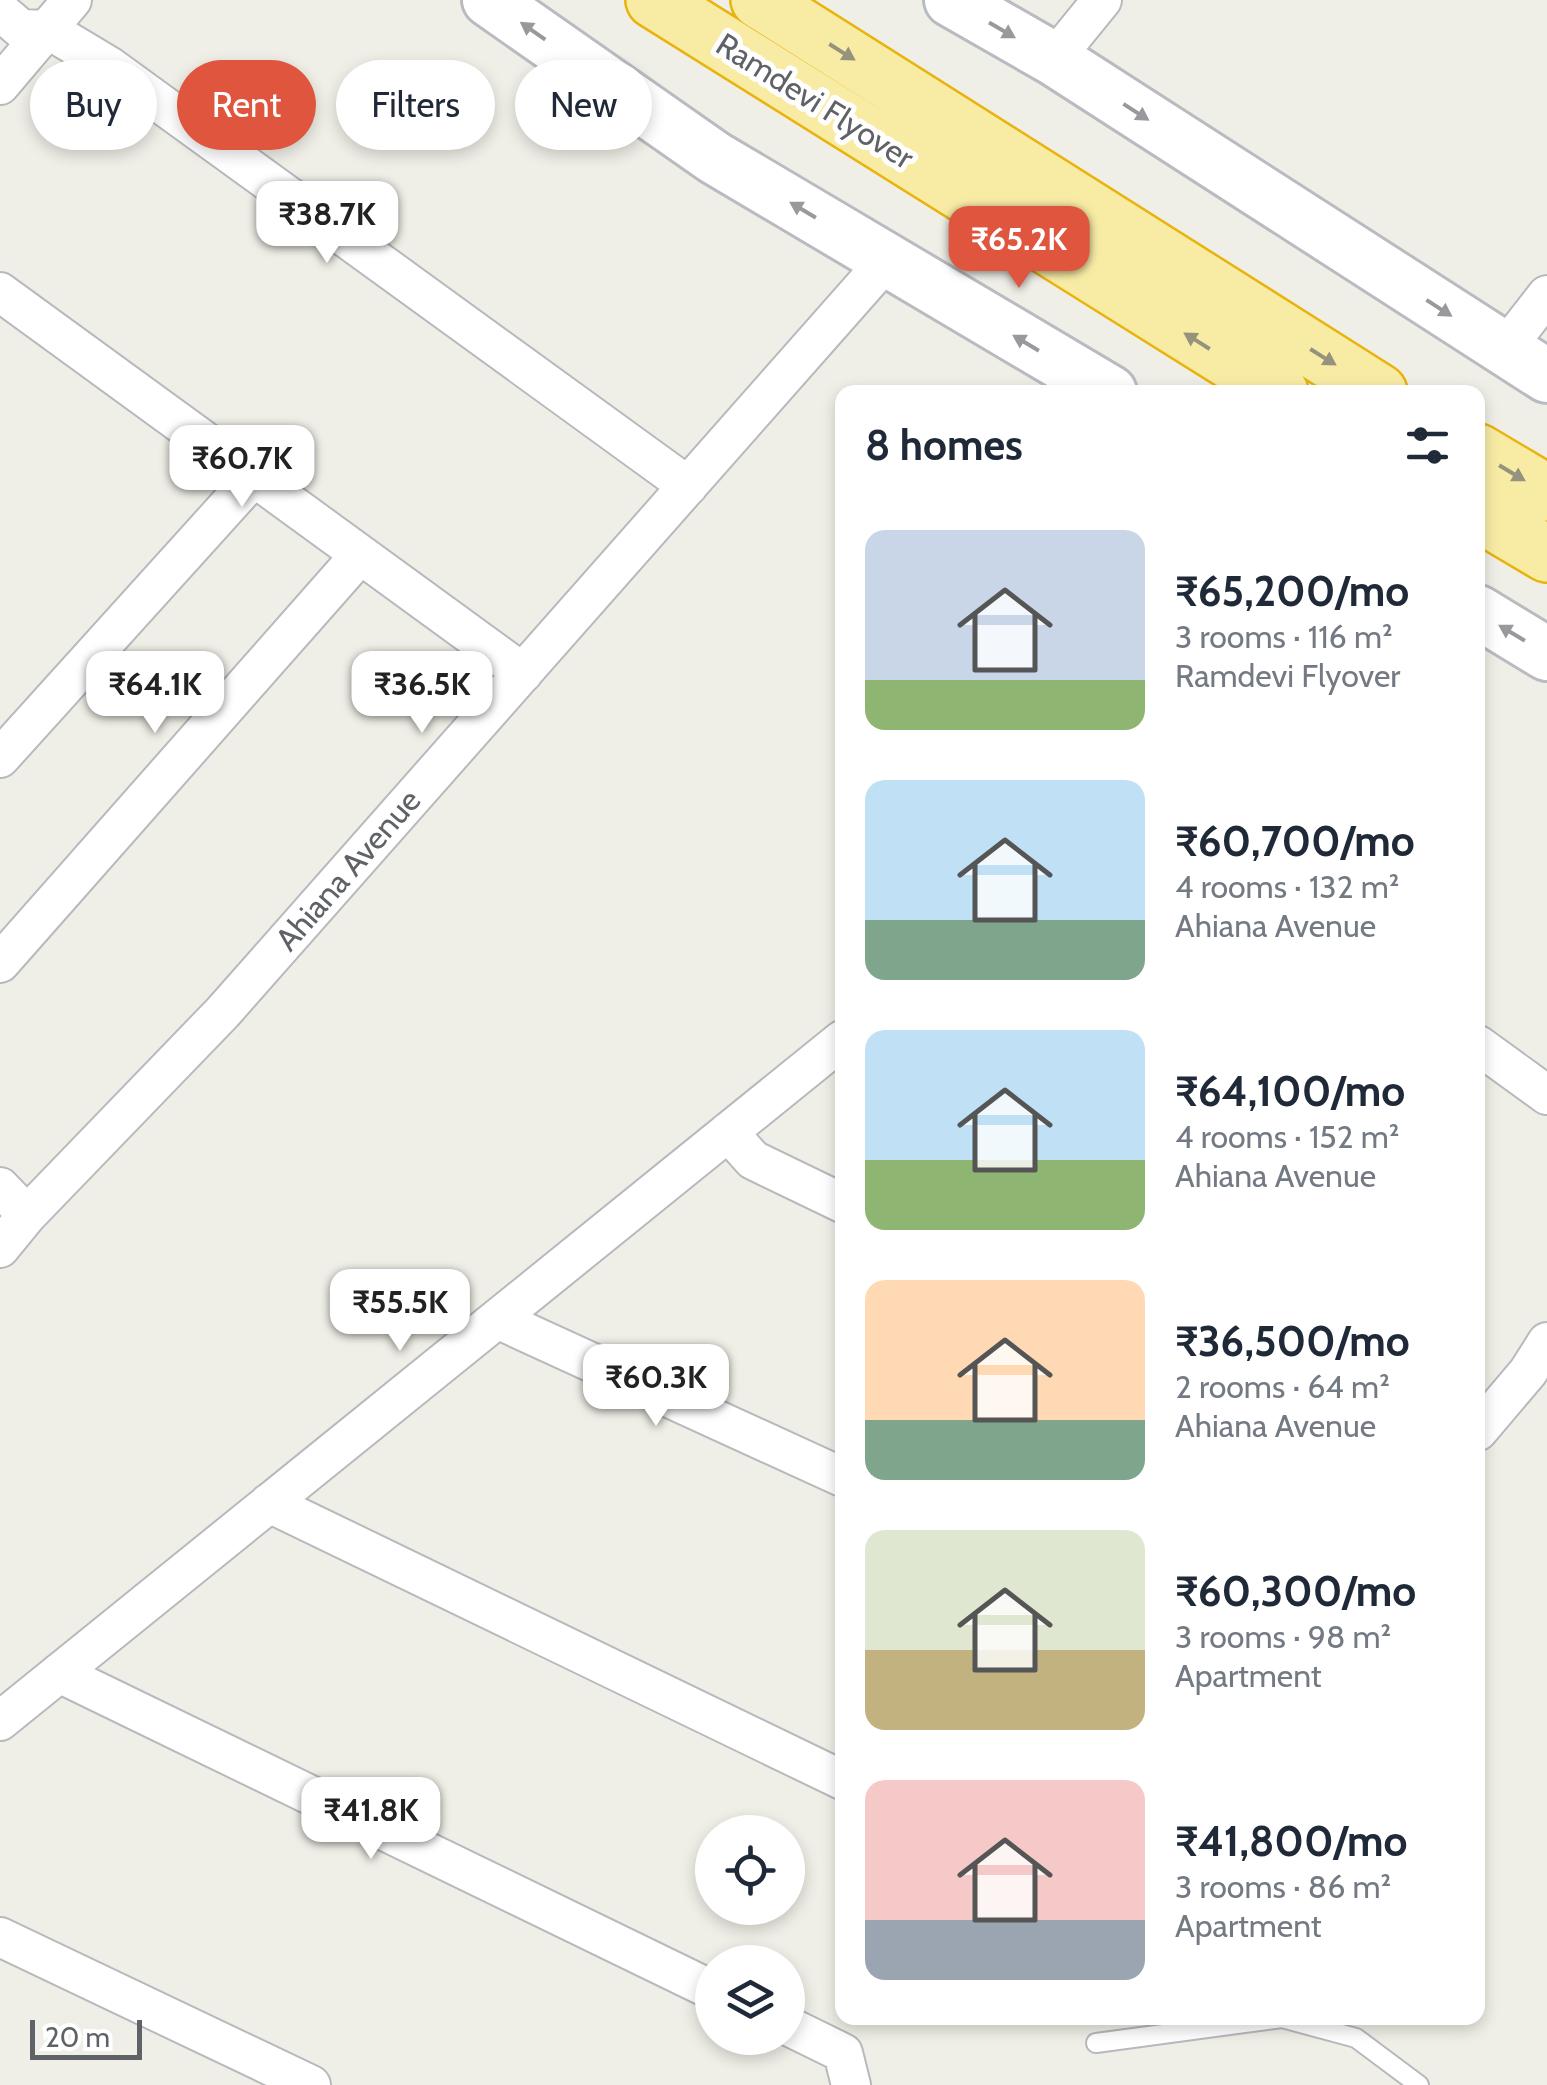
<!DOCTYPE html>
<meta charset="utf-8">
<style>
:root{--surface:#fff;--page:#f6f6f7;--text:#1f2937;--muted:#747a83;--accent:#df553e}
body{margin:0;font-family:Cabin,sans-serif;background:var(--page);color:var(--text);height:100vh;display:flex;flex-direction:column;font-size:38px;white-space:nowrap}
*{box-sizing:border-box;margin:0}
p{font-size:32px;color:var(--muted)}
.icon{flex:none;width:55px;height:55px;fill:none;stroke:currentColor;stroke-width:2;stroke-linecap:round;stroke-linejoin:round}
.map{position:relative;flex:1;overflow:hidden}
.sheet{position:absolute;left:835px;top:385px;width:650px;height:1640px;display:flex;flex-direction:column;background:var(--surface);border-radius:20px;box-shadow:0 5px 15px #0003}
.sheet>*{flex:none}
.hud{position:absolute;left:30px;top:60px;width:655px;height:90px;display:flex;gap:20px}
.tools{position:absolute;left:695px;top:1815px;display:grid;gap:20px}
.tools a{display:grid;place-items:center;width:110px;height:110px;border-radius:50%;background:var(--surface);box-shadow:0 5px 15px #0003;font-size:50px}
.scale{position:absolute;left:30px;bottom:25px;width:112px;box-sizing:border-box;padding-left:10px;border:5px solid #5f6267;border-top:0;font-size:28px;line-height:35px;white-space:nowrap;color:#5f6267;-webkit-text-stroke:8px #fff;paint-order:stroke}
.price{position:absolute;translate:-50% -85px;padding:0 22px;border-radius:20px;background:#fff;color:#222;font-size:32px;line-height:65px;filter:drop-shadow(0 2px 5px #0008)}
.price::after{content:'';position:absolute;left:50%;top:60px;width:30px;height:22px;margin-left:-15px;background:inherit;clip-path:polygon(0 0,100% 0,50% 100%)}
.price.selected{background:var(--accent);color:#fff}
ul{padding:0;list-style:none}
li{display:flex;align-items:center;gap:30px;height:250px;padding:0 30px}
li span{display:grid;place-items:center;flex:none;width:280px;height:200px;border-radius:20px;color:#555}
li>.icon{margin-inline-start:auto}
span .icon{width:120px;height:120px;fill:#fffc;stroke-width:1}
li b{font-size:42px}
h2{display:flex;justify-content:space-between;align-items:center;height:120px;padding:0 30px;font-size:42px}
.pill{padding:0 35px;border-radius:45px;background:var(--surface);box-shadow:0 5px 15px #0003;font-size:35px;line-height:90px}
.pill.selected{background:var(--accent);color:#fff}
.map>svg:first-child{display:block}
</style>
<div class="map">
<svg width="1547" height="2085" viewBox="0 0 1547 2085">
<rect width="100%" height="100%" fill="#f0efe7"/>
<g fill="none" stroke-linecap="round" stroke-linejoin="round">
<g stroke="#b7b9bd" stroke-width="22">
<path id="service" d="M1096,2043L1282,2018L1356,2038L1419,2085"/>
</g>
<g stroke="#b7b9bd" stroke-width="42">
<path id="minor" d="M0,11L21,29L49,30L109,66L688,486
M1054,59L1102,0
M0,85L72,0
M0,292L523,673
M1504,350L1547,295
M0,758L254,477
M0,963L360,555
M1478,1045L1547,1095
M728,1132L753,1160L842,1203
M0,1187L27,1215
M0,1248L27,1215L223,1012L887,260
M497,1319L842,1477
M1478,1431L1528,1372L1547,1342
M269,1503L842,1780
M59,1673L712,1990
M0,1721L842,1040
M0,1937L311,2085
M788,2026L843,2053L851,2085"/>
</g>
<g stroke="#b9bbc0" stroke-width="58">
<path id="secondary" d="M489,0L715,158L1110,392
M951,0L1054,59L1547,376
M1478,612L1547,654"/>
</g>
<g stroke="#e9b30e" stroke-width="60">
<path id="trunk" d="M654,0L1280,392
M759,0L1379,392
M1478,452L1547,493
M1478,513L1547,554"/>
</g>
<use href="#service" stroke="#fff" stroke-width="18"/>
<use href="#minor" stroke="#fff" stroke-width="38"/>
<use href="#secondary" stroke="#fff" stroke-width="52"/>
<use href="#trunk" stroke="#f8eca5" stroke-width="55"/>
</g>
<defs><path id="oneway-solid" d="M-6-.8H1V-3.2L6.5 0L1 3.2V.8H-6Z" transform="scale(2.5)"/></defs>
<g fill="#97999c">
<use href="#oneway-solid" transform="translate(1002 30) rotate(30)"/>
<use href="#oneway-solid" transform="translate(533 31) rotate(-145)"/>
<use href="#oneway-solid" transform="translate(1136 112) rotate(33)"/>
<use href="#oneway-solid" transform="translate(803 210) rotate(-149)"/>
<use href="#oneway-solid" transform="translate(1439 308) rotate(33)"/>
<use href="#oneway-solid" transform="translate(1026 343) rotate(-149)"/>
<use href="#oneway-solid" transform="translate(1512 633) rotate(-149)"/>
</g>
<g fill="#95927d">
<use href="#oneway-solid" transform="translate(842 52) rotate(32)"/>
<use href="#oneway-solid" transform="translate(1197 341) rotate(-148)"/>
<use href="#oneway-solid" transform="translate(1323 357) rotate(32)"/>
<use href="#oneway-solid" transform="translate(1512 473) rotate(31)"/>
</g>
<g text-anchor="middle" stroke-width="10" stroke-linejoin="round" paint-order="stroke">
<g font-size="32" fill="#5f6267" stroke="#fff">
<text transform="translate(815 101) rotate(32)" y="11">Ramdevi Flyover</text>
<text transform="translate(348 870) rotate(-49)" y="11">Ahiana Avenue</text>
</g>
</g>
</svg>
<div class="tools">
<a><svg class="icon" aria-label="locate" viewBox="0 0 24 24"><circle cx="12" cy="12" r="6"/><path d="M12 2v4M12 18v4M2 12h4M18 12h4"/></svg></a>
<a><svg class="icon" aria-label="layers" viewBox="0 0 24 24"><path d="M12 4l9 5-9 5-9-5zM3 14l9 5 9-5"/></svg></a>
</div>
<div class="scale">20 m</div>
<b class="price" style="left:327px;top:266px">₹38.7K</b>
<b class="price selected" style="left:1019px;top:291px">₹65.2K</b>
<b class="price" style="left:242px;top:510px">₹60.7K</b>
<b class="price" style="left:155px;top:736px">₹64.1K</b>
<b class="price" style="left:422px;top:736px">₹36.5K</b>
<b class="price" style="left:400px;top:1354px">₹55.5K</b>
<b class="price" style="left:656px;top:1429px">₹60.3K</b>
<b class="price" style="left:371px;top:1862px">₹41.8K</b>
<div class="hud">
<a class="pill">Buy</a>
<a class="pill selected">Rent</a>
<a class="pill">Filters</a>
<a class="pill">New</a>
</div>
<section class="sheet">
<h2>8 homes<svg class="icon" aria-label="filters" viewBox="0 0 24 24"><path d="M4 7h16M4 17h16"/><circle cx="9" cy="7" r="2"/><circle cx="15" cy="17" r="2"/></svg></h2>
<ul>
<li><span style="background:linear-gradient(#c9d6e8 75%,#8fb573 0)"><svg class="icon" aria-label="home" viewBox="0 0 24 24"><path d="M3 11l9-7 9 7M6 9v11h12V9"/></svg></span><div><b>₹65,200/mo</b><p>3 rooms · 116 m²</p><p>Ramdevi Flyover</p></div></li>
<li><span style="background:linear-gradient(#bfe0f5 70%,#7fa58c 0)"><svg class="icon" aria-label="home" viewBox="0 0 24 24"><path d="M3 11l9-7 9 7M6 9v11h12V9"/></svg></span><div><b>₹60,700/mo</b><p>4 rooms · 132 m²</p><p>Ahiana Avenue</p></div></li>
<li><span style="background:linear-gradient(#bfe0f5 65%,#8fb573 0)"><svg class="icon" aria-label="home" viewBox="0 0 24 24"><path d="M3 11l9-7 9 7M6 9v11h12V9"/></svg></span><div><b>₹64,100/mo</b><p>4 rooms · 152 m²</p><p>Ahiana Avenue</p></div></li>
<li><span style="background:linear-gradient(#ffd9b3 70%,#7fa58c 0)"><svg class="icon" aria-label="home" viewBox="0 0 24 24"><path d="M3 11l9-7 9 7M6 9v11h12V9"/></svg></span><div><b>₹36,500/mo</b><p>2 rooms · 64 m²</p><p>Ahiana Avenue</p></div></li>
<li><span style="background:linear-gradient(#dfe7d0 60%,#c2b280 0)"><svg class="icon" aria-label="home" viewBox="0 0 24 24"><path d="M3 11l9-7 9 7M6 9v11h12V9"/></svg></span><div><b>₹60,300/mo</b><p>3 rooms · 98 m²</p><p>Apartment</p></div></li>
<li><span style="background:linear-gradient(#f6c9c9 70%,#9aa5b1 0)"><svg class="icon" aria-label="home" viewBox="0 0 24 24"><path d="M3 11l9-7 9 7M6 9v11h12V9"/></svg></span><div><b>₹41,800/mo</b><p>3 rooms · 86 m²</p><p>Apartment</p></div></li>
</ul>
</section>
</div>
